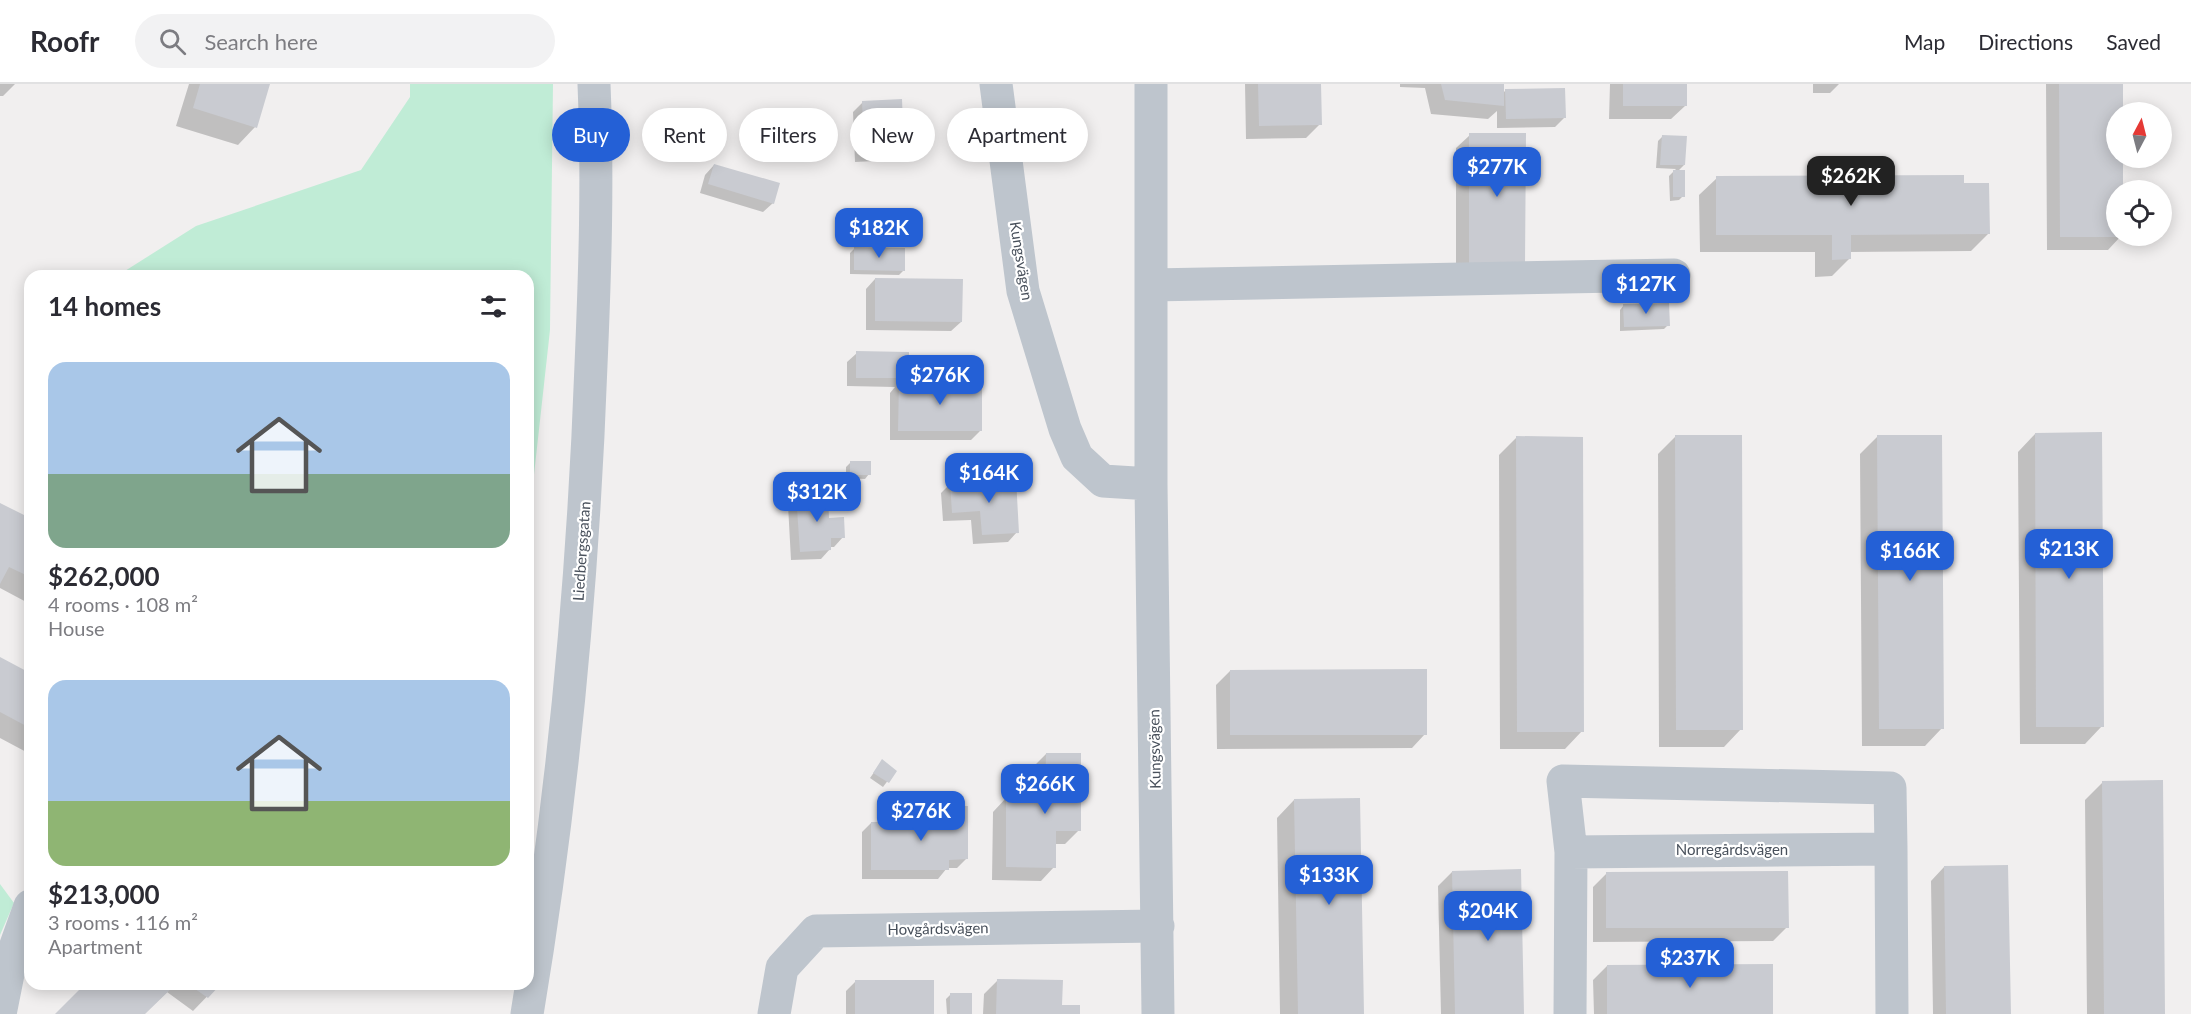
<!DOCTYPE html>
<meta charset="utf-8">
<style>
:root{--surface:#fff;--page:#f2f2f3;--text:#2b2b33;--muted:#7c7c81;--line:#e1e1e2;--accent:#2460d6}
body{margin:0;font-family:Lato,sans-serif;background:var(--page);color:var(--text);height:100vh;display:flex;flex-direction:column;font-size:22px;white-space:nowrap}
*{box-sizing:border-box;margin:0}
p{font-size:20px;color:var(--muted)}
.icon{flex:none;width:33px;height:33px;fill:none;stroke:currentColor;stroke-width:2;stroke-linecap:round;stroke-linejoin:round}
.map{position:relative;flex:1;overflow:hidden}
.drawer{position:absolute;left:24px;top:186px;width:510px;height:720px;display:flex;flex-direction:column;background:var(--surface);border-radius:18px;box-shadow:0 3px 15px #0003}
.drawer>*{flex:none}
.hud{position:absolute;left:552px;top:24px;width:570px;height:54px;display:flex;gap:12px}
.needle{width:39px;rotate:7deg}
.tools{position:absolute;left:2106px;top:18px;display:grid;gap:12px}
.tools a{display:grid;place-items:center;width:66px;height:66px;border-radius:50%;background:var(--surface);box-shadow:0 3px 15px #0003;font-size:30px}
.price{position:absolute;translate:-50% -51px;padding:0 14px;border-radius:12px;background:var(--accent);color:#fff;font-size:20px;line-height:39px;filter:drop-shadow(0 2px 3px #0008)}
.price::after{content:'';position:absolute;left:50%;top:36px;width:18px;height:14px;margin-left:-9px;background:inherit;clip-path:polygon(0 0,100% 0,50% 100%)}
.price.current{background:#222;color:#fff}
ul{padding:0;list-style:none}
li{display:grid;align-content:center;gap:12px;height:318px;padding:0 24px}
li span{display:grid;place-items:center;height:186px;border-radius:18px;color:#555}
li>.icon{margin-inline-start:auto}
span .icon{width:108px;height:108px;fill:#fffc;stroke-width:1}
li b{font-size:26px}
h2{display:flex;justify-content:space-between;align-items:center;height:72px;padding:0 24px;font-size:26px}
.pill{padding:0 21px;border-radius:27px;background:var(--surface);box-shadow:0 3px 15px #0003;font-size:21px;line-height:54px}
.pill.current{background:var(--accent);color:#fff}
header{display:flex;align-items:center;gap:36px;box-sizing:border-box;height:84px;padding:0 30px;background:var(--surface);border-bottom:2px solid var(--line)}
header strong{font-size:28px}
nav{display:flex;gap:33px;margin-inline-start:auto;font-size:21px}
.search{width:420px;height:54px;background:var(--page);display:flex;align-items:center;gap:15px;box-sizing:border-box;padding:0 21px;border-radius:33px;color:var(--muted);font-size:22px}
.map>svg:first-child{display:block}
</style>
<header>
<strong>Roofr</strong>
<div class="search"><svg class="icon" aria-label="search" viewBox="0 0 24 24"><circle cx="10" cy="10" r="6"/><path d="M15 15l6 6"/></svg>Search here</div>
<nav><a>Map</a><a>Directions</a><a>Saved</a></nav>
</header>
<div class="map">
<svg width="2191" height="930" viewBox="0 0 2191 930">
<rect width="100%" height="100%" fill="#f1efef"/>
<path fill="#c0ecd6" d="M410,0H553L550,246L529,436L528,192H117L196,142L361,86L410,13Z
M0,800L14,819L0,851Z"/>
<path fill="#0003" d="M0,0H15L3,12H0Z
M189,0H269L255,43L238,61L176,42Z
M1245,0H1320V40L1306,54L1246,55Z
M1400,0H1502V10L1506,6L1564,34L1555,43L1497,44V27L1488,35L1431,30L1425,4L1400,3Z
M1610,0H1685V22L1671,35H1609Z
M1813,0H1839L1830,9H1813Z
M2046,0H2121V28H2116V74H2121V106H2116V152H2121L2108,166H2047Z
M863,18L903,67L894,76L855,78L853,28Z
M1470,51L1524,179L1456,193V64Z
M1662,53L1684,81L1677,88L1683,112L1679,116L1670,117L1669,92L1676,85L1656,84L1658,57Z
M714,81L773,119L763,128L700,109L705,91Z
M1717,94L1962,101L1988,150L1971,167L1849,168V175L1832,192L1815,193V168H1700L1699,111Z
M855,164L903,187L899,191L850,190V169Z
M875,195L961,238L951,247L866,246V205Z
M1624,221L1668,241L1664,245L1620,247V226Z
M857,269L907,294L902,299H923L930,293L946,300L980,347L971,356H890V309L895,303L847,302V278Z
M2035,350L2102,642L2085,660H2020L2018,368Z
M1676,352L1741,645L1724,663H1659L1658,370Z
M1878,352L1942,644L1925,662H1862L1860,370Z
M1516,354L1582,647L1565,665H1500L1499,371Z
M851,378L869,390L865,395L846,394V383Z
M950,400L1017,448L1008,458L973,460L971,436L943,437L941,409Z
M797,412L828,436L843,453L834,463H830V465L821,475L791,476L788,421Z
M0,420L30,436V520L0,504Z
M0,575L30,590V670L0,654Z
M1230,587L1425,650L1412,664L1217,665L1216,601Z
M1046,670L1079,746L1065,760H1054V783L1041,797L992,796L993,728L1006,714L1032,715V684Z
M882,677L895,687L883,703L870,694Z
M2103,698L2164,930H2087L2085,716Z
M1294,716L1363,930H1280L1277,734Z
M943,724L966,775L957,784H947L938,795H862V748L871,739H934V733Z
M1944,783L2010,930H1933L1931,797Z
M1452,788L1523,930H1441L1438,802Z
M1607,789L1787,843L1773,857L1593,858V803Z
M1607,882L1772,930H1594L1593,896Z
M998,896L1061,922L1079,930H983L984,910Z
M855,898L933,930H846V907Z
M86,900H219L193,927L167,908L144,930H57Z
M951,910L970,930H947L946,915Z"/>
<path fill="#c9cbd1" d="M200,0H270L257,44L193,24Z
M1258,0H1321L1322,41L1259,42Z
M1441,0H1504V22L1445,16Z
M1623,0H1687V22H1623Z
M2059,0H2123V28H2116V74H2123V106H2116V153H2060Z
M1565,4L1566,34L1506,35L1505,5Z
M902,15L904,68L864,70L862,17Z
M1469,49H1526L1525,180H1469Z
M1662,51L1687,52L1685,81H1660Z
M714,80L780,99L774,120L708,100Z
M1673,86H1685V113H1673Z
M1964,91V99H1989L1990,150L1851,151V175L1832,176V151H1716V92Z
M854,163L905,164V187L854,186Z
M875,194L963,195L962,238L875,237Z
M1669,219L1670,242L1624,243L1623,220Z
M856,267L909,268V294H856Z
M929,292H948V298H982V347H898L899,298H929Z
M2102,348L2104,643H2036L2035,349Z
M1675,351H1742L1743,646H1676Z
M1877,351H1942L1944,645H1879Z
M1516,352L1583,353L1584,648H1517Z
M850,377H871V391H850Z
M1016,394L1019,449L982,451L980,427L952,429L950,398Z
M828,408L829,434L844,433L845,454H831V466L800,468L796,410Z
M0,419L30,434V493L9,483L0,500Z
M0,573L30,589V644L0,628Z
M1427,585V651H1230V586Z
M1046,669H1081V747H1056V784L1006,783V713H1045Z
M882,675L897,687L889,699L873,689Z
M2163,696L2165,930H2104L2102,697Z
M1360,714L1364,930H1298L1294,715Z
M943,722H968V775L949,776V786H871V738L943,737Z
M2008,781L2011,930H1946L1944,782Z
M1521,785L1524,930H1455L1452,787Z
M1788,787L1789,844H1606V788Z
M1773,880V930H1607V881Z
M997,895L1063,896L1062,921H1080V930H996Z
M855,896H934V930H855Z
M85,900H176L145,930H55Z
M188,900H221L208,914Z
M950,909H972V930H950Z"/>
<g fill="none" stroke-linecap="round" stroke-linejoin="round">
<path stroke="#bec5cd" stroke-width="33" d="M996,0L1023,207L1065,345L1077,373L1103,397L1151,400
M1151,0V400L1158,930
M1151,201L1674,191
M1571,768L1563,697L1890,704L1891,765
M0,930L11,875L30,822
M527,930C563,715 583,499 591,281C595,188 598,94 594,0
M774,930L782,884L816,847L1158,842
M1570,930L1571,768L1891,765L1892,930"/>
</g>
<g text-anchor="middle" stroke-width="4.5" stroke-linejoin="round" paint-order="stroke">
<g font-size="15" fill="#48505b" stroke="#fff">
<text transform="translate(1021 177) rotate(81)" y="5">Kungsvägen</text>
<text transform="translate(582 467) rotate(-86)" y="5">Liedbergsgatan</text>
<text transform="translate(1155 665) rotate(-91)" y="5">Kungsvägen</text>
<text x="1732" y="771">Norregårdsvägen</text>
<text transform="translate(938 845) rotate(-1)" y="5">Hovgårdsvägen</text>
</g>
</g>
</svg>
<div class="tools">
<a><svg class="needle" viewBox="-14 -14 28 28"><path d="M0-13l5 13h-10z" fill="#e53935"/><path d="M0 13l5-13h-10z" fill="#7c7c81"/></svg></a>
<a><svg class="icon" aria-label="locate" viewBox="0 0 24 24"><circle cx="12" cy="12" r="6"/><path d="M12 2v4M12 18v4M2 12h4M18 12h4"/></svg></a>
</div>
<b class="price" style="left:1497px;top:114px">$277K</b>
<b class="price current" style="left:1851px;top:123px">$262K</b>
<b class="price" style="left:879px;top:175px">$182K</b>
<b class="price" style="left:1646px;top:231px">$127K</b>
<b class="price" style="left:940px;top:322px">$276K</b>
<b class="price" style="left:989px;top:420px">$164K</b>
<b class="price" style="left:817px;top:439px">$312K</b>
<b class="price" style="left:2069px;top:496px">$213K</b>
<b class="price" style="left:1910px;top:498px">$166K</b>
<b class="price" style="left:1045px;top:731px">$266K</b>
<b class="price" style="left:921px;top:758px">$276K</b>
<b class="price" style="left:1329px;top:822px">$133K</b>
<b class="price" style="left:1488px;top:858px">$204K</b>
<b class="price" style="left:1690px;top:905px">$237K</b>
<div class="hud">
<a class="pill current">Buy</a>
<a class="pill">Rent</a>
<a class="pill">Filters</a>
<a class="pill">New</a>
<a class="pill">Apartment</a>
</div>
<section class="drawer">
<h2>14 homes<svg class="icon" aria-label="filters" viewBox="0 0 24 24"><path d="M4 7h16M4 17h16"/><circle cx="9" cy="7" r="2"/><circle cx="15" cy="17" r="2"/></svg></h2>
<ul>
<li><span style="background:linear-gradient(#a9c7e8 60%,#7fa58c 0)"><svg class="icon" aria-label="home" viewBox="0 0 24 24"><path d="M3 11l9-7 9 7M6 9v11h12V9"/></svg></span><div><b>$262,000</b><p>4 rooms · 108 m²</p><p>House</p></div></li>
<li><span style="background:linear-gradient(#a9c7e8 65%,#8fb573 0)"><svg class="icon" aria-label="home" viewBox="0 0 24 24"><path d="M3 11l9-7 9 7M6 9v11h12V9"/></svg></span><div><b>$213,000</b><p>3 rooms · 116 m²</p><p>Apartment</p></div></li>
</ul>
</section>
</div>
